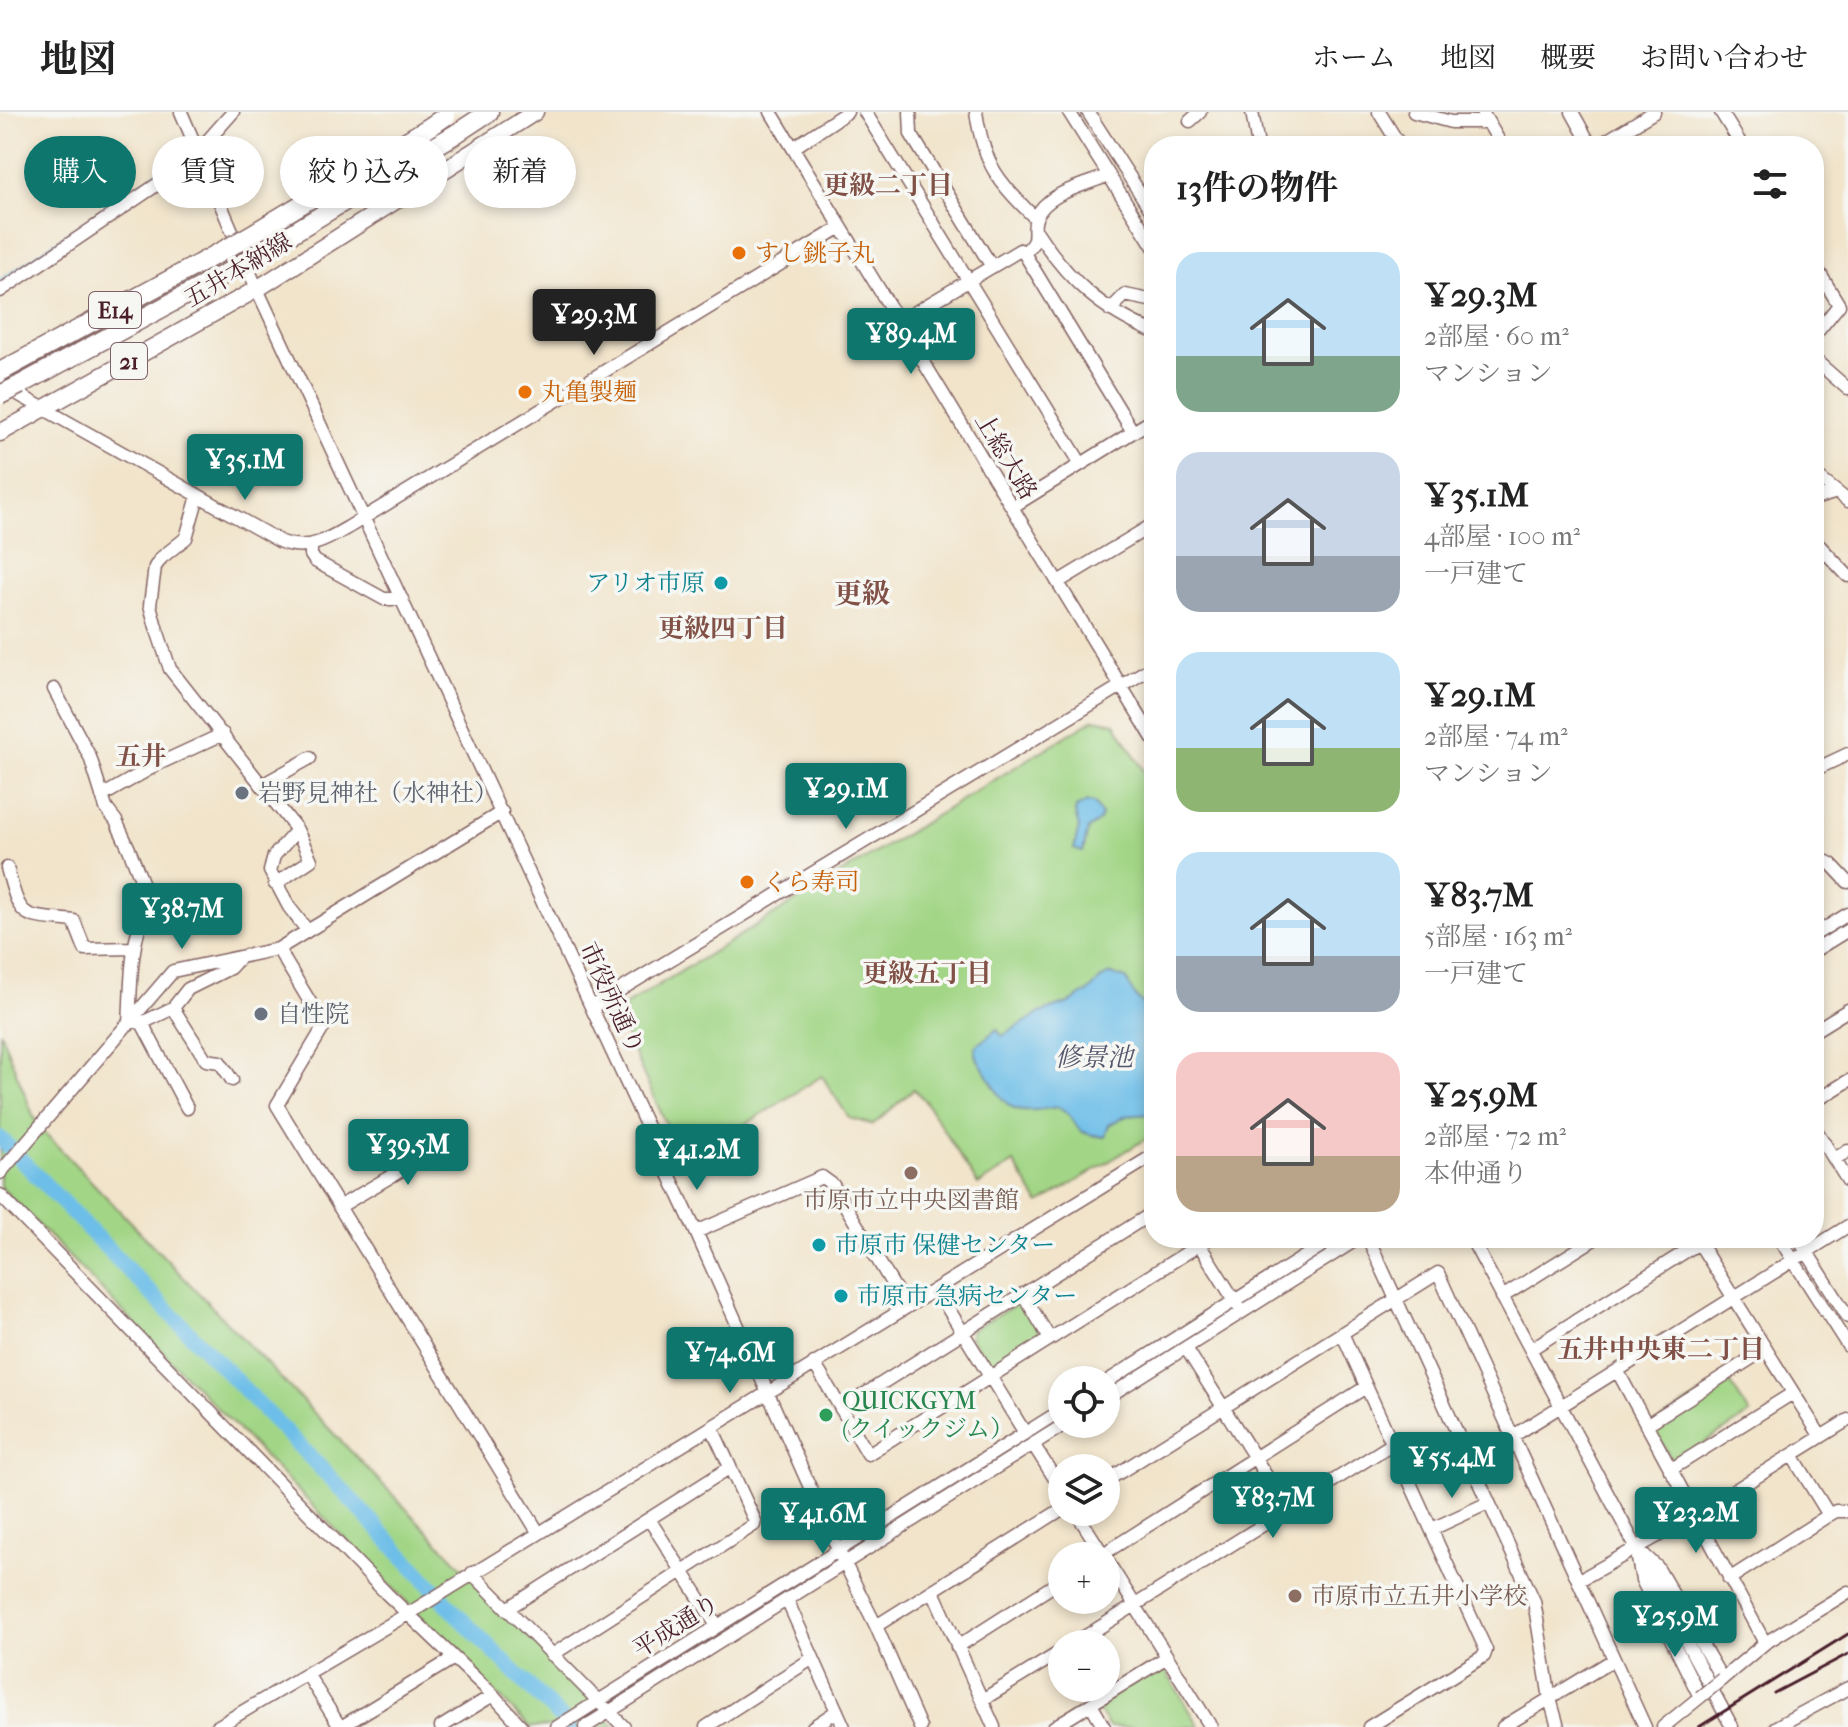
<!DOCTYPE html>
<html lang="ja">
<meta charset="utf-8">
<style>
:root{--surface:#fff;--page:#f2f2f2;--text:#222;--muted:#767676;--line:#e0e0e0;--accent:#0f766e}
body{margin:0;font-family:"IM FELL French Canon","Noto Serif JP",serif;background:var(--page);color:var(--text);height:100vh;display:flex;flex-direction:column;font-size:30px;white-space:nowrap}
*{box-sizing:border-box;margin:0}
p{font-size:26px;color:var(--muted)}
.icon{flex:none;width:44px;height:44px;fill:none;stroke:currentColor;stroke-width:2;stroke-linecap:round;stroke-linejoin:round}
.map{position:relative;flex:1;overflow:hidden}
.drawer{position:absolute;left:1144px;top:24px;width:680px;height:1112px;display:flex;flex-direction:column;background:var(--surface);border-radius:32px;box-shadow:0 4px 12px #0003}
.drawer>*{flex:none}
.top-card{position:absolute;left:24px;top:24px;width:760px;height:72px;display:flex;gap:16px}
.buttons{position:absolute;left:1048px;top:1254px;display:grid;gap:16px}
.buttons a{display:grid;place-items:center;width:72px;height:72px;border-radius:50%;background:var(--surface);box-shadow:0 4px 12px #0003;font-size:40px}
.price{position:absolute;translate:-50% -68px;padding:0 18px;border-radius:8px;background:var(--accent);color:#fff;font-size:26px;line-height:52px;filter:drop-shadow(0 2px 4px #0008)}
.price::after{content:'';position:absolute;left:50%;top:48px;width:24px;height:18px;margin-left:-12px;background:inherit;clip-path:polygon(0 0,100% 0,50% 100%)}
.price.selected{background:#222;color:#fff}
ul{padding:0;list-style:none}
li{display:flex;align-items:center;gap:24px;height:200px;padding:0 32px}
li span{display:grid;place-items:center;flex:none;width:224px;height:160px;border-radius:24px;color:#555}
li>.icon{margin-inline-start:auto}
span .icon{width:96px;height:96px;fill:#fffc;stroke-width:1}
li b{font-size:34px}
h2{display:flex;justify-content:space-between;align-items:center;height:96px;padding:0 32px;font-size:34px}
.chip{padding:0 28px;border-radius:36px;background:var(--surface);box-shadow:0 4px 12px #0003;font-size:28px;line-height:72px}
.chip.selected{background:var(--accent);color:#fff}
header{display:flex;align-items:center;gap:48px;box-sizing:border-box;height:112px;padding:0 40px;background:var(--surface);border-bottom:2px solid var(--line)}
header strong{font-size:38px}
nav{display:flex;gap:44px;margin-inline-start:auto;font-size:28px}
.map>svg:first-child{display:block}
</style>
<header>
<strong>地図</strong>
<nav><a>ホーム</a><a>地図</a><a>概要</a><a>お問い合わせ</a></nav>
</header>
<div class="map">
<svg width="1848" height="1615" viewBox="0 0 1848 1615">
<rect width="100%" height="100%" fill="#f6f6f2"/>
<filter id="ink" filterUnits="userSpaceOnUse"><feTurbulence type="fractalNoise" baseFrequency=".0125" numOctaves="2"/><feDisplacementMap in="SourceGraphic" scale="16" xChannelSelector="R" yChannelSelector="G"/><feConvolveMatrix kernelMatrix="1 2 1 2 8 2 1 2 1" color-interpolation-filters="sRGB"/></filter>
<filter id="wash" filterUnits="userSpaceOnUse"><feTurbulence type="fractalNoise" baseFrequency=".006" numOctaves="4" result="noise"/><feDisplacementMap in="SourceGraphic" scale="32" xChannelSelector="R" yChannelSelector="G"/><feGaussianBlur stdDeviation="1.8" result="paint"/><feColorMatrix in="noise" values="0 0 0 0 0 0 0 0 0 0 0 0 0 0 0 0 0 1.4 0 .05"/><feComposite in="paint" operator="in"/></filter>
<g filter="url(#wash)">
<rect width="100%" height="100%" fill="#f1e4cb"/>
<path fill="#a2d686" stroke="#767a58" stroke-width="2" d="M1094,607L1115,611L1154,676V1022L1039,1092L1014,1051L978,1073L926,990L914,977L873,1013L849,1006L822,964L684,1051L620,911L626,893Z
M0,919L37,1013L616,1615H529L0,1074Z
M1021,1190L1042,1223V1228L994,1259L970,1225V1218Z
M1727,1266L1750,1302L1673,1351L1652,1314Z
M1159,1555H1163L1200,1615H1109L1098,1598L1100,1592Z"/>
<path fill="#6dbee8" stroke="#5c6e8a" stroke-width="2" d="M1087,690L1094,691L1101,702L1099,709L1088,717L1083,740L1074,737L1079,715L1075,702L1076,696Z
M1111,862L1126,867C1134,882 1136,892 1154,895V998L1151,1002L1126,1004L1109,1013L1105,1025C1098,1024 1089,1023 1083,1020C1074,1015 1075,1004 1058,995C1014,1002 1008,1001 987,962C981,952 974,946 976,934L997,917L1002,924L1040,901L1071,890L1089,879L1103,865Z"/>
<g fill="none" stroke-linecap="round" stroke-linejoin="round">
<path stroke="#6dbee8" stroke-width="3" d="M0,169L177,47"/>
<path stroke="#6dbee8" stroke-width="16" d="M0,1026L345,1381L463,1509L570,1615"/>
</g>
</g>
<g filter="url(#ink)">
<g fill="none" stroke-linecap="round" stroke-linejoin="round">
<path stroke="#d0bdab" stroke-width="12" stroke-dasharray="12 6" stroke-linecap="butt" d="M435,0L457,35"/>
<g stroke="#846463" stroke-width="15">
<path id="minor" d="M181,0L257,177L696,1120L838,1438L876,1514L920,1615
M771,0L1154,628
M865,0L1081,352
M910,0L911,22L992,155
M976,0C984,53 998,70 1036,107
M1069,0L1154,135
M1088,0L1154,103
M1252,0L1258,34
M1379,0L1400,34
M1414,0L1451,10H1488
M1482,0L1502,34
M1572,0L1591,34
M1721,0L1742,34
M1190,9L1200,0
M1598,34L1654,0
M793,36L847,0
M1037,120C1069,169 1100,197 1154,220
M1024,141C1041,126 1031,122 1036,106C1046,80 1087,73 1109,63
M1814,152L1839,193
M0,179L186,53L233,0
M1110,198L1125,183L1154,189
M899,210L1020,138L1024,141L1133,320
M1814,224L1839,193
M1814,247L1848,277
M0,272L281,430C310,440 328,427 352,413L841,115
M1814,362L1848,389
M198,384L186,426L161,446L155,455L150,493L156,515L170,557L297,718L274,744L270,759L289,795L307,818
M1814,387L1837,380
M1012,395L1154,307
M1814,428L1848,464
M311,434V443L315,449L384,487H402
M1058,470L1154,412
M54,577L90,645L106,696L116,709L129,737L148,785C150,797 143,805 139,816C130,846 131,881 129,912
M1814,658L1848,642
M262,673L310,646
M102,684L158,652L223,622
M1814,744L1831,752L1848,770
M7,756C22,810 20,803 74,809L85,837L134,836
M275,772L311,748L297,718
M1814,823L1848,802
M278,837L322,910L323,916L277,993L538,1420
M1814,839L1848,818
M592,895L1154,554
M173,896L206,948L220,950L232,968
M132,909L142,911L173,896L188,877L230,856L239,846
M142,911L187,996
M1814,919L1848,898
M1814,990L1848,969
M1814,1015L1848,1069
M1834,1047L1848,1039
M0,1061L173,859L278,837L502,700
M0,1083L387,1482L493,1583L522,1615
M339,1095L459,1024
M696,1120L822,1065L833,1073L906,1195
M1368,1126L1534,1489L1550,1587L1558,1615
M1471,1126L1732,1615
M1696,1126L1821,1325
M1779,1126L1848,1234
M1798,1126L1848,1205
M1197,1129L1238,1194
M936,1177L1025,1321
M1023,1182L1050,1227
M1502,1185L1596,1126
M1342,1221L1486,1538L1484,1544L1369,1615
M1186,1236L1287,1397
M1531,1237L1699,1131
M814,1251L868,1342L1210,1126
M1618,1260L1765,1531
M1106,1270L1334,1126
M1106,1286L1359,1126
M841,1297L1154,1100
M1646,1313L1766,1237
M1033,1332L1062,1378
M1792,1343L1829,1403
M1470,1351L1848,1114
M1670,1358L1793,1281
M1106,1369L1438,1161L1645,1615
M1076,1400L1104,1444
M649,1407L717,1514
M1432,1417L1488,1391
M1644,1443L1657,1455L1722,1567L1765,1531L1848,1480
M1100,1444L1366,1275
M1106,1447L1211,1615
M1638,1447L1642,1468L1700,1585L1663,1615
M472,1461L624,1615
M1729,1467L1829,1403L1836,1399H1848
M1578,1469L1695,1403L1848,1308
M933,1479L994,1615
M787,1488L844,1615
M507,1497L729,1356
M876,1514L1062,1397
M1073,1532L1392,1332
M957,1535L1062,1468
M552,1543L754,1413L755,1409L712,1316
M307,1562L340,1615
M982,1588L1062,1539
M1091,1592L1104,1615
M217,1615L416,1497L1154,1043
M341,1615L454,1546
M441,1615L493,1583
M557,1615L1062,1298
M585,1615L1065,1312
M706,1615L813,1546
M813,1615L837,1599
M1054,1615L1167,1545
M1503,1615L1613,1548
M1776,1615L1848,1576"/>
</g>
<g stroke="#846463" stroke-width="19">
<path id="major" d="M0,321L257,177L535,0"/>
</g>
<g stroke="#846463" stroke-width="21">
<path id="highway" d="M457,21L489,0
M257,119L428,16
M266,137L439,32
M0,260L226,137
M20,273L232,158"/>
</g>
<use href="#minor" stroke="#fff" stroke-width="12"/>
<use href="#major" stroke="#fff" stroke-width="16"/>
<use href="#highway" stroke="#fff" stroke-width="18"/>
<path stroke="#4a1f2b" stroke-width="3" d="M1774,1581L1848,1542
M1699,1615L1848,1522"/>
<g stroke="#846463" stroke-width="15" stroke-linecap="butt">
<path id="minor-bridge" d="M1700,1585L1722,1567"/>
</g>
<g stroke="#846463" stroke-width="21" stroke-linecap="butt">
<path id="highway-bridge" d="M428,16L446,4
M439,32L457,21
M226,137L257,119
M232,158L266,137
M0,283L20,273"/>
</g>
<use href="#minor-bridge" stroke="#fff" stroke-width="12"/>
<use href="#highway-bridge" stroke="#fff" stroke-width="18"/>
</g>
</g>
<g fill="#e8710a" stroke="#f6f6f2" stroke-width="3">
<circle cx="739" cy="141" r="8"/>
<circle cx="525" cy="280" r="8"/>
<circle cx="747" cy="770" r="8"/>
</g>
<g fill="#0f9aa8" stroke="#f6f6f2" stroke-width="3">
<circle cx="721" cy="471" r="8"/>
<circle cx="819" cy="1133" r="8"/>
<circle cx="841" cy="1184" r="8"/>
</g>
<g fill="#6b7280" stroke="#f6f6f2" stroke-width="3">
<circle cx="242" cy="681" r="8"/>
<circle cx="261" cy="902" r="8"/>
</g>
<g fill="#8d6e63" stroke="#f6f6f2" stroke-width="3">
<circle cx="911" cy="1061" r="8"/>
<circle cx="1295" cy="1484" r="8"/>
</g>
<circle fill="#2e9e5b" stroke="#f6f6f2" stroke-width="3" cx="826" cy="1303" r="8"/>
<g text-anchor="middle" stroke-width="7" stroke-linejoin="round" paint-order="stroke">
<g fill="#f6f6f2" stroke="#7e6067" stroke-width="2">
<rect x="89" y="180" width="52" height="36" rx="6"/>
<rect x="111" y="231" width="36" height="36" rx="6"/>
</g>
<g font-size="22" font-weight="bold" fill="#4a1f2b">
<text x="115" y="206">E14</text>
<text x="129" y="257">21</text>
</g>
<g font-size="24" fill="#c56008" stroke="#f6f6f2" text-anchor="start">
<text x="755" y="149">すし銚子丸</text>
<text x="541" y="288">丸亀製麺</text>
<text x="763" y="778">くら寿司</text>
</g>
<g font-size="24" fill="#4a1f2b" stroke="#f6f6f2">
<text transform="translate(238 158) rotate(-31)" y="8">五井本納線</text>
<text transform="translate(1006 344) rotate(59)" y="8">上総大路</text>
<text transform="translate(612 886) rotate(65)" y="8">市役所通り</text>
<text transform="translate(676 1514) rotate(-32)" y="8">平成通り</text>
</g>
<g font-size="24" fill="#0d838f" stroke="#f6f6f2" text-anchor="start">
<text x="705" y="479" text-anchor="end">アリオ市原</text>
<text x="835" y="1141">市原市 保健センター</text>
<text x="857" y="1192">市原市 急病センター</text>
</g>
<g font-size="24" fill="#5b616d" stroke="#f6f6f2" text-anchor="start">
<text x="258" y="689">岩野見神社（水神社）</text>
<text x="277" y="910">自性院</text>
</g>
<g font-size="24" fill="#785e54" stroke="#f6f6f2">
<text x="911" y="1096">市原市立中央図書館</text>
<text x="1311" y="1492" text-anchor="start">市原市立五井小学校</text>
</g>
<g font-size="24" fill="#27864d" stroke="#f6f6f2" text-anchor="start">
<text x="842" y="1297">QUICKGYM<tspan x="842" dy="28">(クイックジム）</tspan></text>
</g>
<g font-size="26" font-weight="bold" fill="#815147" stroke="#f6f6f2">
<text x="888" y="82">更級二丁目</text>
<text x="723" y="525">更級四丁目</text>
<text x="141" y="653">五井</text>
<text x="927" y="870">更級五丁目</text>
<text x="1661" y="1246">五井中央東二丁目</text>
</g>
<g font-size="26" font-style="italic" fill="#56576d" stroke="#f6f6f2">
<text x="1094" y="954">修景池</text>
</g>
<g font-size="28" font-weight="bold" fill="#815147" stroke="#f6f6f2">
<text x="862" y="491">更級</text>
</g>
</g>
</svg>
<div class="buttons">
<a><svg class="icon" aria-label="locate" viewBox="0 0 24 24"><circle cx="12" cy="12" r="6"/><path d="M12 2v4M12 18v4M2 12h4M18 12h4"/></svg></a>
<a><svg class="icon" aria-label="layers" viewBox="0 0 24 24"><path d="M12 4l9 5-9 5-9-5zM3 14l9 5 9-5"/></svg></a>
<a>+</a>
<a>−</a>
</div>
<b class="price selected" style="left:594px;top:245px">¥29.3M</b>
<b class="price" style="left:911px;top:264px">¥89.4M</b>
<b class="price" style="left:245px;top:390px">¥35.1M</b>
<b class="price" style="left:846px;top:719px">¥29.1M</b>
<b class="price" style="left:182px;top:839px">¥38.7M</b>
<b class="price" style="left:408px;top:1075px">¥39.5M</b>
<b class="price" style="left:697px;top:1080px">¥41.2M</b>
<b class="price" style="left:730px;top:1283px">¥74.6M</b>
<b class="price" style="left:1452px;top:1388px">¥55.4M</b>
<b class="price" style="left:1273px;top:1428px">¥83.7M</b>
<b class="price" style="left:1696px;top:1443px">¥23.2M</b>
<b class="price" style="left:823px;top:1444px">¥41.6M</b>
<b class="price" style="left:1675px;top:1547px">¥25.9M</b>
<div class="top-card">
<a class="chip selected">購入</a>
<a class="chip">賃貸</a>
<a class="chip">絞り込み</a>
<a class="chip">新着</a>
</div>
<section class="drawer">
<h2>13件の物件<svg class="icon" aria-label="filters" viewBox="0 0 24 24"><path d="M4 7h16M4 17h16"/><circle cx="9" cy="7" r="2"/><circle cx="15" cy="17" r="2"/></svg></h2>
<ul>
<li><span style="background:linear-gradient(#bfe0f5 65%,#7fa58c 0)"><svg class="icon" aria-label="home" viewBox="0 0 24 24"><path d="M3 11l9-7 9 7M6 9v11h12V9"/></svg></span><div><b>¥29.3M</b><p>2部屋 · 60 m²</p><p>マンション</p></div></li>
<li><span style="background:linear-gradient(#c9d6e8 65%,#9aa5b1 0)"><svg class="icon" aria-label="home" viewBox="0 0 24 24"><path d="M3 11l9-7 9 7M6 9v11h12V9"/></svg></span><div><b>¥35.1M</b><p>4部屋 · 100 m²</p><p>一戸建て</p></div></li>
<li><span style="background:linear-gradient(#bfe0f5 60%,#8fb573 0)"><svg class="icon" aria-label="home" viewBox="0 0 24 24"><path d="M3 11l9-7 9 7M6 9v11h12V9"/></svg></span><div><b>¥29.1M</b><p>2部屋 · 74 m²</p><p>マンション</p></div></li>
<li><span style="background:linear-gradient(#bfe0f5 65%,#9aa5b1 0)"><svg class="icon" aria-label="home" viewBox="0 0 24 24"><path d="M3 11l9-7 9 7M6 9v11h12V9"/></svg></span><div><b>¥83.7M</b><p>5部屋 · 163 m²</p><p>一戸建て</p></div></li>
<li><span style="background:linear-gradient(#f6c9c9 65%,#b9a48a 0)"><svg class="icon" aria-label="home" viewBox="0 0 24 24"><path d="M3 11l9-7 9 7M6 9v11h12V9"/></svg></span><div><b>¥25.9M</b><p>2部屋 · 72 m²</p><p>本仲通り</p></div></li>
</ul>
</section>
</div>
